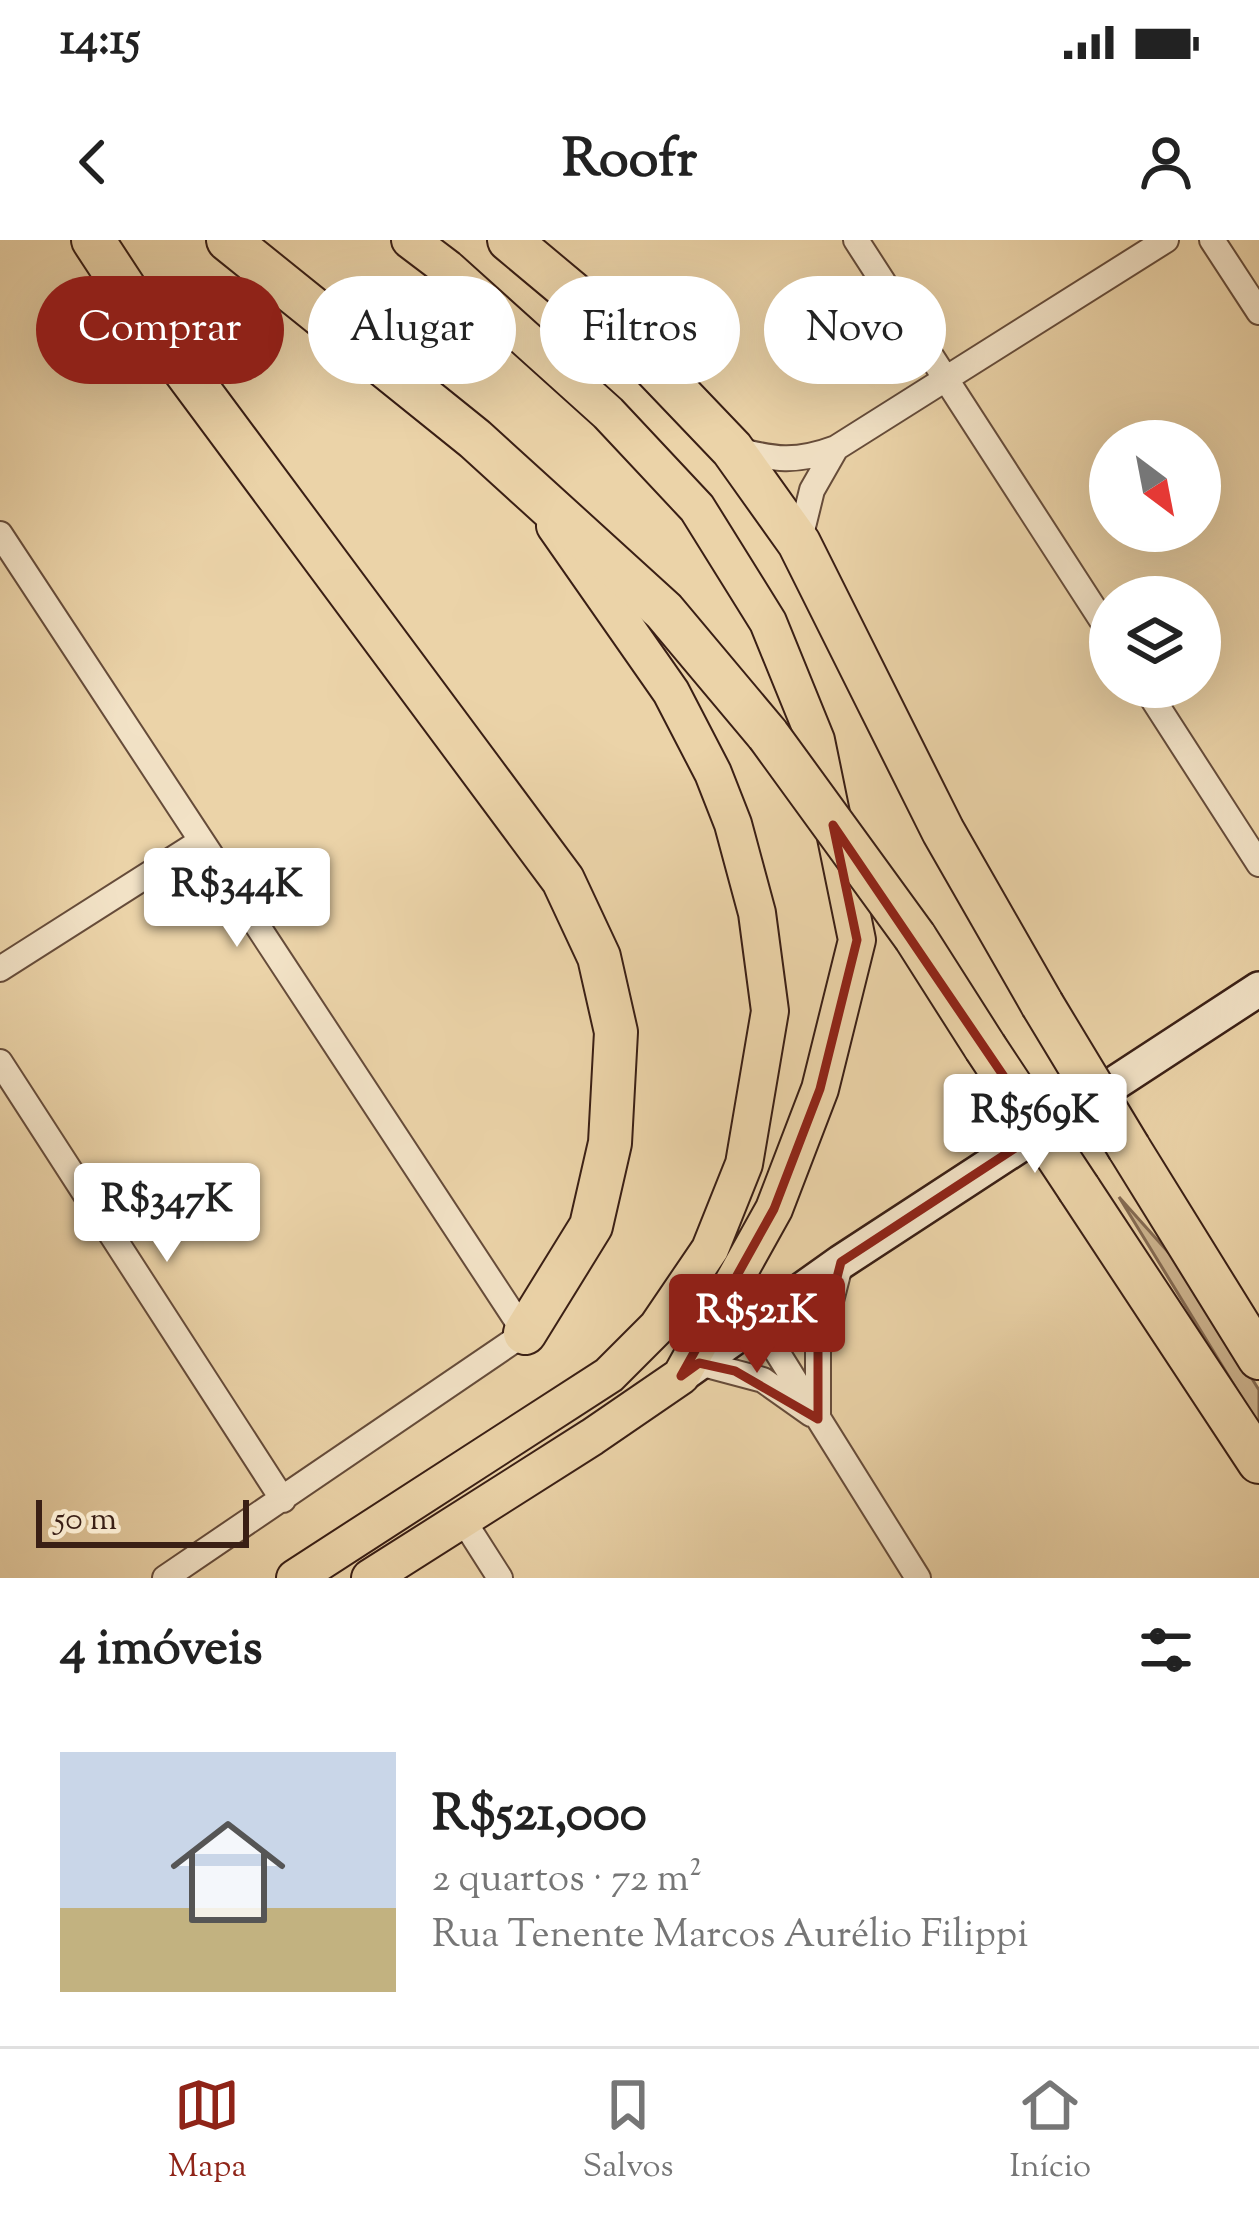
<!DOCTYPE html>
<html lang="pt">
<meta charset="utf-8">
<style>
:root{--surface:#fff;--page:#f2f2f2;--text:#222;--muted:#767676;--line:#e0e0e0;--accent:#8f2418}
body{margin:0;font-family:"Sorts Mill Goudy",serif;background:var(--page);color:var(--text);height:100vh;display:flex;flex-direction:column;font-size:45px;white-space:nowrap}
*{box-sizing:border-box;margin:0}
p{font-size:39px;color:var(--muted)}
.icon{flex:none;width:66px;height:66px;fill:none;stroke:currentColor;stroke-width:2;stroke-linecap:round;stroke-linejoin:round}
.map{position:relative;height:1338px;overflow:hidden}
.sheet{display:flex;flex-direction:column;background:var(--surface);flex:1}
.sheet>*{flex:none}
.guide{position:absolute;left:36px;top:36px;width:1188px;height:108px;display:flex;gap:24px}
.needle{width:78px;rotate:148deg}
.controls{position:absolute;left:1089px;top:180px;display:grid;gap:24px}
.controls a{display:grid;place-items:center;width:132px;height:132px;border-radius:50%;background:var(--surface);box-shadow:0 12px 48px #0002;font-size:60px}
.scale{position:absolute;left:36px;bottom:30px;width:213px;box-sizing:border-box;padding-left:12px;border:6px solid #3a1f15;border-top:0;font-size:33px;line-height:42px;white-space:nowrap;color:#3a1f15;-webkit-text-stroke:9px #f2e2c6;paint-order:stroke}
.price{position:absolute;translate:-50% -102px;padding:0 27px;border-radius:12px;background:#fff;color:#222;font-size:39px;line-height:78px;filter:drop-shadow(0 3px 6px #0008)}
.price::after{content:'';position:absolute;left:50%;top:72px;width:36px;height:27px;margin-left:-18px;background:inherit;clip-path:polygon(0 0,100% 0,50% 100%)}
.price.current{background:var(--accent);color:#fff}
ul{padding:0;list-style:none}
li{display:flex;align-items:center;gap:36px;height:300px;padding:0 60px}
li span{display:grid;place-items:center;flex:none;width:336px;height:240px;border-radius:0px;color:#555}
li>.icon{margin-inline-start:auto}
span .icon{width:144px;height:144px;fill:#fffc;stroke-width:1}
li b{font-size:51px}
h2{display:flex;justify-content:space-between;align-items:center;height:144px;padding:0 60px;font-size:51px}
.tag{padding:0 42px;border-radius:54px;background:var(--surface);box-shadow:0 12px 48px #0002;font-size:42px;line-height:108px}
.tag.current{background:var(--accent);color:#fff}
.status{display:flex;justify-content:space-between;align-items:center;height:84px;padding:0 60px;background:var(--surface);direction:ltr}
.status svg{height:33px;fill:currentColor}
header{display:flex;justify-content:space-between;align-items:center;height:156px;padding:0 60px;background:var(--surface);font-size:54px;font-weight:800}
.tabs{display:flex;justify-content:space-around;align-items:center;height:168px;border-top:3px solid var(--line);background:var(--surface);font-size:33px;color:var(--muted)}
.tabs a{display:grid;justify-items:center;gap:6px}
.tabs .current{color:var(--accent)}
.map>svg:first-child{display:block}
</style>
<div class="status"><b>14:15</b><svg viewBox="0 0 49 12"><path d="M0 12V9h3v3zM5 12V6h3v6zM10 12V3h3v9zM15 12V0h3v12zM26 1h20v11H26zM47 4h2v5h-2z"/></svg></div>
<header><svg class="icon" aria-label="back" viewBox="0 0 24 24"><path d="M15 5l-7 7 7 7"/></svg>Roofr<svg class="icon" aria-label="person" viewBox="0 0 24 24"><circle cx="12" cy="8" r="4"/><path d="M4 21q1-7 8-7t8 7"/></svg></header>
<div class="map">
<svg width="1259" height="1338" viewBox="0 0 1259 1338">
<rect width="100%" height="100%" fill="#ebd3a8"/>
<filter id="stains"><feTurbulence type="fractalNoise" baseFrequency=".00167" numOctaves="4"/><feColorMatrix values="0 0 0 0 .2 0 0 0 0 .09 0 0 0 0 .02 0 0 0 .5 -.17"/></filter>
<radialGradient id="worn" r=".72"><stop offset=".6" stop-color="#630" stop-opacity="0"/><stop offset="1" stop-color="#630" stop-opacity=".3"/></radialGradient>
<path fill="#cdb48f" stroke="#846a52" stroke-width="3" d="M1119,957L1185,1031L1259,1150V1186Z"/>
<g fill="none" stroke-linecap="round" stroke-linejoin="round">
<g stroke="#664c3a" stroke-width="28">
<path id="street" d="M856,0L1110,393
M1212,0L1259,72
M734,209C774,220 796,223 836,208L1166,0
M0,294L525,1093L165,1338
M799,303L812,250L836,208
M1145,447L1259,624
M0,729L201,601
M0,822L283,1260
M774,1067L777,1112L918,1338
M699,1123L763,1140L811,1174
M818,1177V1111L841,1022
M463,1280L500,1338"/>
</g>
<g stroke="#3a1f15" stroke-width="38">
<path id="secondary" d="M682,1135L841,1022L1259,749"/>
</g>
<g stroke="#3a1f15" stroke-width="40">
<path id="primary" d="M295,1338L609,1135L657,1087L710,1009L744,924L770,771L757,673L733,584L713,533L671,452L555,286
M370,1338L592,1197L681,1136L774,969L820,849L857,700L816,500L768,382L697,268L608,173L447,28L410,0"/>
</g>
<g stroke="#3a1f15" stroke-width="46">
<path id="highway" d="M93,0L133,61L563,640L599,717L616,792L610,903L591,986L525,1093
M228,0L475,199L664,371L768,495
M509,0L625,97L732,209L799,303L943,591L1042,764
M915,697L985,807
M1129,908L1259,1118
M1079,949L1259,1222"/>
</g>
<use href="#street" stroke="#f2e2c6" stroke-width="24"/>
<use href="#secondary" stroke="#f2e2c6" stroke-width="33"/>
<use href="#primary" stroke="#ebd3a8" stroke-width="36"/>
<use href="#highway" stroke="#ebd3a8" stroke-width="42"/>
<g stroke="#3a1f15" stroke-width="46" stroke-linecap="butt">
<path id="highway-bridge" d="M768,495L915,697
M1042,764L1129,908
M985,807L1079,949"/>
</g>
<use href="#highway-bridge" stroke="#ebd3a8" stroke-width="42"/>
</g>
<path fill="none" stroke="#8f2418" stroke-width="9" stroke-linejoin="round" d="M833,585L1041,891L841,1022L818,1111V1179L735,1131L699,1123L681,1136L774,969L820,849L857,700Z"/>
<rect width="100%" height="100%" filter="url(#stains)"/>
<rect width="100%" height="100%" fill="url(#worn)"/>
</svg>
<div class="controls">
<a><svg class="needle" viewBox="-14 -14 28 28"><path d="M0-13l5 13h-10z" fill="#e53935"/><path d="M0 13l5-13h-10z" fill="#767676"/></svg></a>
<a><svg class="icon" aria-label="layers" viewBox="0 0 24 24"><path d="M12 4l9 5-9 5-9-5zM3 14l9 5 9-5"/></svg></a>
</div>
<div class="scale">50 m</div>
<b class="price" style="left:237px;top:710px">R$344K</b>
<b class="price" style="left:1035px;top:936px">R$569K</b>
<b class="price" style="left:167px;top:1025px">R$347K</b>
<b class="price current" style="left:757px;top:1136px">R$521K</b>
<div class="guide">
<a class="tag current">Comprar</a>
<a class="tag">Alugar</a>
<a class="tag">Filtros</a>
<a class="tag">Novo</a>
</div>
</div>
<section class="sheet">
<h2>4 imóveis<svg class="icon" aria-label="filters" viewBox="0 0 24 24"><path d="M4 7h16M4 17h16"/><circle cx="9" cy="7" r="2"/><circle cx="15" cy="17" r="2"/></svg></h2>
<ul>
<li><span style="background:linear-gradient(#c9d6e8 65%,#c2b280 0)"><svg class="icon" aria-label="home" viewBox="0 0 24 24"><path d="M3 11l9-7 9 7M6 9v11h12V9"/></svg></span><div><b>R$521,000</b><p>2 quartos · 72 m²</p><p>Rua Tenente Marcos Aurélio Filippi</p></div></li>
</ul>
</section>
<nav class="tabs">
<a class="current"><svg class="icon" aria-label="map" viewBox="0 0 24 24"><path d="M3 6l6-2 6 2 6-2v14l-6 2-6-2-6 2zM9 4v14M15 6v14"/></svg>Mapa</a>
<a><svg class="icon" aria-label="saved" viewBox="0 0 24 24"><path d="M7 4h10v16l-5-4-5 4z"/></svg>Salvos</a>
<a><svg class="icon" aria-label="home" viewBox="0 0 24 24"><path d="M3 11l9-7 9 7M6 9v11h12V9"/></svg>Início</a>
</nav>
